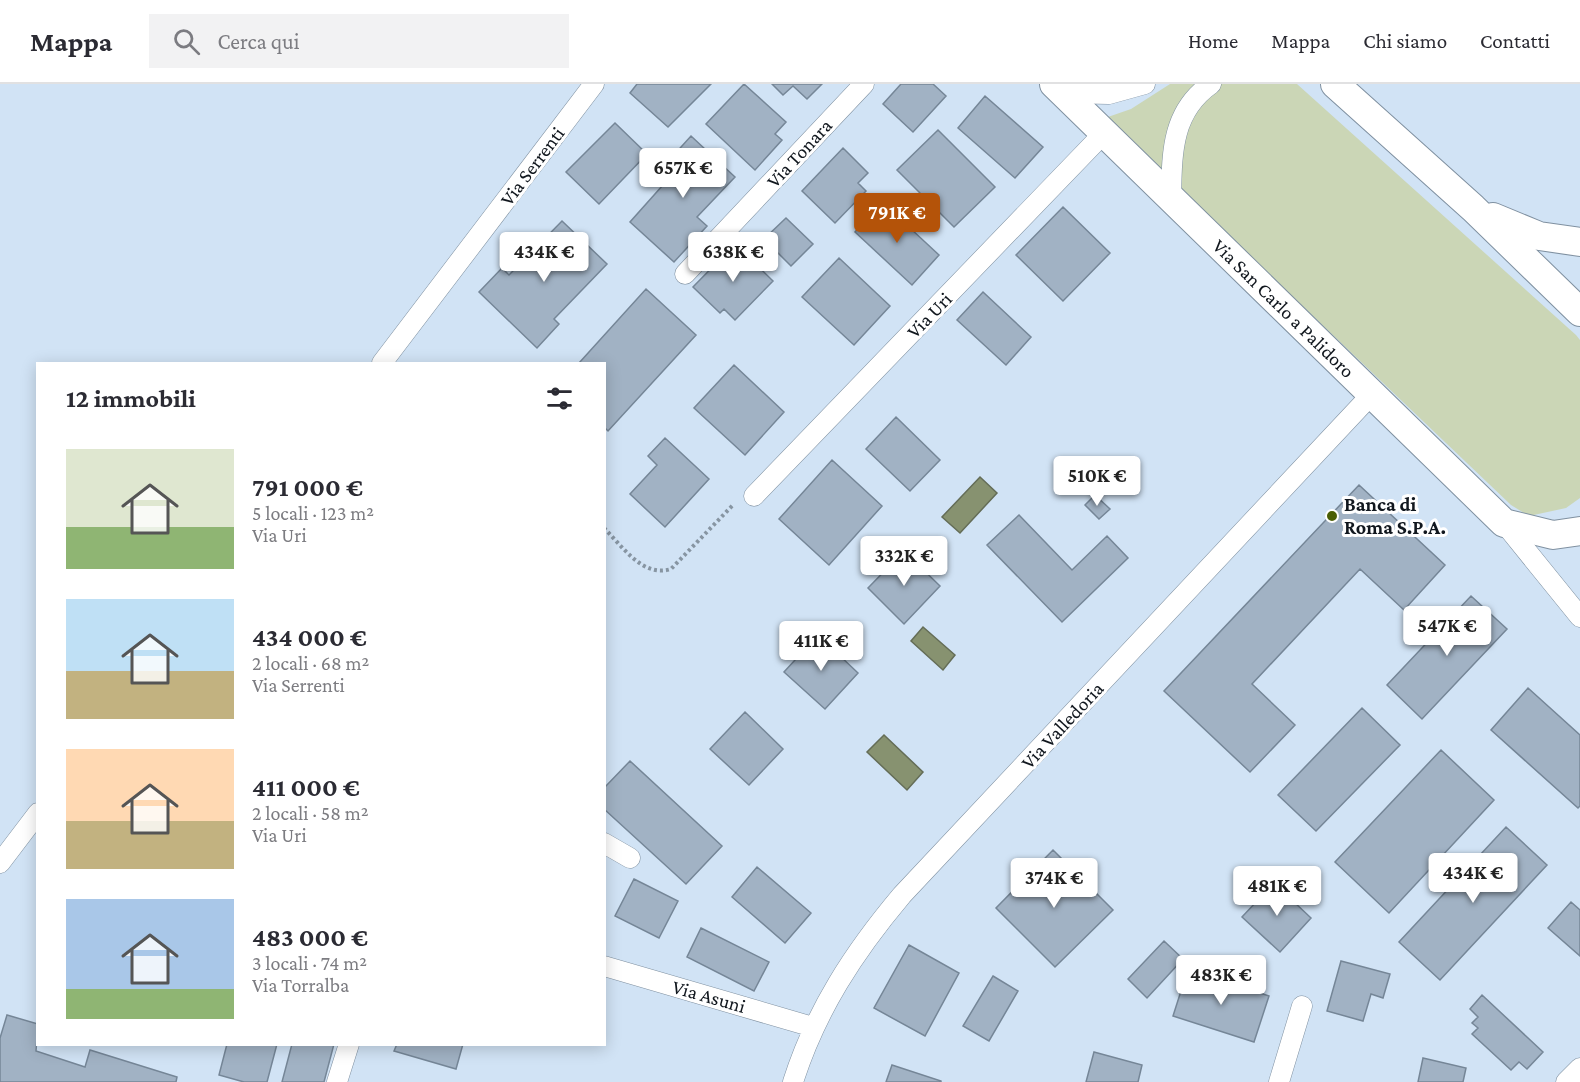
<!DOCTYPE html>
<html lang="it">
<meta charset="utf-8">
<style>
:root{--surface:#fff;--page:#f2f2f3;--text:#2b2b33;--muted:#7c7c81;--line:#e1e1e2;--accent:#b45309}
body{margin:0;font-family:"Crimson Pro",serif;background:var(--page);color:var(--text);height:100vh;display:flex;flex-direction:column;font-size:22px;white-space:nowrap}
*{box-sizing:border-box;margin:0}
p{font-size:20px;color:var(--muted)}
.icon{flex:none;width:33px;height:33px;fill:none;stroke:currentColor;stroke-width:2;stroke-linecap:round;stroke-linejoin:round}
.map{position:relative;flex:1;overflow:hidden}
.details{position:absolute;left:36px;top:278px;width:570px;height:684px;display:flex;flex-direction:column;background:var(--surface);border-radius:0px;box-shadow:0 3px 15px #0003}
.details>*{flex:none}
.price{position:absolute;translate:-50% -51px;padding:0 14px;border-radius:6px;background:#fff;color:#222;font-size:20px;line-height:39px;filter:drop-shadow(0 2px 3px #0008)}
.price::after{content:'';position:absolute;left:50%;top:36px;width:18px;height:14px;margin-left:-9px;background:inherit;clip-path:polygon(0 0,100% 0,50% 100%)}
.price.on{background:var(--accent);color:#fff}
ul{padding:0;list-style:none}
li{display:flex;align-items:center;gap:18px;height:150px;padding:0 30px}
li span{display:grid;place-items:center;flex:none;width:168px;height:120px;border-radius:0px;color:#555}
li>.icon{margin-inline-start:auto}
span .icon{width:72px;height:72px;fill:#fffc;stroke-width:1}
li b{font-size:26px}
h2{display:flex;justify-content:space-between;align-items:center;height:72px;padding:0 30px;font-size:26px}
header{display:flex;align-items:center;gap:36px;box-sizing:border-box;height:84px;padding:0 30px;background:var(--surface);border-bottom:2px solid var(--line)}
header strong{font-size:28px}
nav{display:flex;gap:33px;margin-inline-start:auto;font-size:21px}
.search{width:420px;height:54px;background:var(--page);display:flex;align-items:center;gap:15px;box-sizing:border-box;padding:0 21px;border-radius:0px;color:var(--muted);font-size:22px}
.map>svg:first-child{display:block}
</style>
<header>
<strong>Mappa</strong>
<div class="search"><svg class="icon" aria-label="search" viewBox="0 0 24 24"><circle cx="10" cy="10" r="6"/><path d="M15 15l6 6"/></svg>Cerca qui</div>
<nav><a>Home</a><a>Mappa</a><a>Chi siamo</a><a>Contatti</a></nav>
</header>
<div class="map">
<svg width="1580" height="998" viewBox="0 0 1580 998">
<rect width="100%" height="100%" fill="#d1e3f5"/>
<path fill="#cbd6b6" d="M1170,0H1297L1576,251L1580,256V414L1566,424L1529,432L1511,421L1105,34L1131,25Z"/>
<path fill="#879270" stroke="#646d57" stroke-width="1.5" d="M980,393L997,409L960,449L942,433Z
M923,543L955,571L943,586L911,557Z
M884,651L923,688L907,706L867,668Z"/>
<path fill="#a1b2c4" stroke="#758697" stroke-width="1.5" d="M637,0H711L668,43L630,9Z
M744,0L786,38L775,50L782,56L755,86L706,40Z
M772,0H822L807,15L793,2L783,11Z
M901,0H933L946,12L913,48L883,20Z
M985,12L1043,63L1015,94L958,44Z
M615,39L647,70L599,120L566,88Z
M938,46L995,103L954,143L897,86Z
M691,52L735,93L697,133L707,142L674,178L630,138L671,92L662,84Z
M843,64L868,89L858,99L866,107L835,139L802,107Z
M882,118L939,171L912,201L855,148Z
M1063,123L1110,169L1063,217L1016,171Z
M786,134L813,160L791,182L764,155Z
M562,137L607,180L554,235L559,240L537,264L479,208L502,184L509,191Z
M735,160L773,197L735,236L724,225L720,229L693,203Z
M839,174L890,222L854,261L802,213Z
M646,205L696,251L608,347L604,343V279H579Z
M983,208L1031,253L1006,281L957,236Z
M734,281L784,328L745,371L694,324Z
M896,333L940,376L910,407L866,365Z
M665,354L709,395L665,443L630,410L657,381L648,372Z
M832,376L882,422L829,481L779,435Z
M1359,401L1445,481L1404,526L1360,485L1252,600L1295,641L1250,688L1164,607Z
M1095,411L1110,425L1099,435L1085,421Z
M1019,431L1072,486L1107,452L1128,474L1062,538L987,461Z
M904,467L940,502L904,540L868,504Z
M1471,512L1507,545L1422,635L1387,601Z
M818,551L858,589L825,625L784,588Z
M1528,604L1580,651V722L1578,724L1491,646Z
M1362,624L1400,661L1316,747L1278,711Z
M745,628L783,665L749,701L710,665Z
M1441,666L1494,716L1389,829L1335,778Z
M630,677L722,762L686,800L604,725V704Z
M1506,743L1547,781L1440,896L1399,858Z
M1053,766L1113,826L1055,883L996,824Z
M757,783L811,829L785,859L732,813Z
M634,795L678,817L659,854L615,832Z
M1274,799L1311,834L1280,868L1242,833Z
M1571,818L1580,826V872L1548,844Z
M701,844L769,878L754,907L687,873Z
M1164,857L1183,875L1147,914L1128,895Z
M909,861L959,889L925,952L874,924Z
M1341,877L1390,890L1383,914L1371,910L1363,937L1327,927Z
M1188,885L1269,912L1254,958L1173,932Z
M993,892L1018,907L989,957L963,942Z
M1482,911L1543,968L1527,985L1519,978L1511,986L1472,950L1478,944L1472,939L1478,933L1470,925Z
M7,931L38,940L36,967L85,983L90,966L177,993L176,998H0V954Z
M227,960H277L267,998H244L219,991Z
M292,960H334L324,998H282Z
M397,960H463L456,985L394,967Z
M1094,968L1142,981L1138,998H1086Z
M1423,974L1466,984L1463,998H1418Z
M892,981L941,997V998H886Z"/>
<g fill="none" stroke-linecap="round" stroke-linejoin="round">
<g stroke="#7f90a0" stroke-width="21">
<path id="street" d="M1064,9L1109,10L1145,0
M1171,115C1172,70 1171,28 1211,0
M685,190L864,0
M382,279L594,0
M754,412L1104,49
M1504,439L1580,533
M604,759L630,774
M0,779L38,729
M604,882L813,943
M337,998L349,960
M793,998C816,926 854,868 902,811L1371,311
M1279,998L1302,922
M1566,998L1580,984"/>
</g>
<g stroke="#7f90a0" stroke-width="30">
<g id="secondary">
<path id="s1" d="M1054,0L1504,439L1553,451L1580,447"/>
<path d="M1335,0L1473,124L1580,228"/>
<path d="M1493,133L1539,152L1580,158"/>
</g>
</g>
<path stroke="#8795a2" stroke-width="4" stroke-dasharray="3 3" stroke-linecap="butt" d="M604,444C623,463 643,494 671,485L733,421"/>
<use href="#street" stroke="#fff" stroke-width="20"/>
<use href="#secondary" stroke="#fff" stroke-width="28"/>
</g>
<circle fill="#4b5f05" stroke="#fff" stroke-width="2" cx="1332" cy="432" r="6"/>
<g text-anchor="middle" stroke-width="6" stroke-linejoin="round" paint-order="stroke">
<g font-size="20" fill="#11171e" stroke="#fff">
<text transform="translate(799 69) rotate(-47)" y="7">Via Tonara</text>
<text transform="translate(532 82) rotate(-53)" y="7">Via Serrenti</text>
<text dy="7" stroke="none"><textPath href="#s1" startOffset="321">Via San Carlo a Palidoro</textPath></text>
<text transform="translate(929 231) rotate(-46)" y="7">Via Uri</text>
<text transform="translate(1062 641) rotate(-47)" y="7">Via Valledoria</text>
<text transform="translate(709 912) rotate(16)" y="7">Via Asuni</text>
</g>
<g font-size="20" font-weight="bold" fill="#11171e" stroke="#fff" text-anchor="start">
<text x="1344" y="427">Banca di<tspan x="1344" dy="23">Roma S.P.A.</tspan></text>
</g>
</g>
</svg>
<b class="price" style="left:683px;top:115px">657K €</b>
<b class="price on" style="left:897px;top:160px">791K €</b>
<b class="price" style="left:544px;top:199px">434K €</b>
<b class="price" style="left:733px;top:199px">638K €</b>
<b class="price" style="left:1097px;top:423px">510K €</b>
<b class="price" style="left:904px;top:503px">332K €</b>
<b class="price" style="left:1447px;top:573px">547K €</b>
<b class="price" style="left:821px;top:588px">411K €</b>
<b class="price" style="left:1473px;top:820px">434K €</b>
<b class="price" style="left:1054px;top:825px">374K €</b>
<b class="price" style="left:1277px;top:833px">481K €</b>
<b class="price" style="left:1221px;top:922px">483K €</b>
<section class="details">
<h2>12 immobili<svg class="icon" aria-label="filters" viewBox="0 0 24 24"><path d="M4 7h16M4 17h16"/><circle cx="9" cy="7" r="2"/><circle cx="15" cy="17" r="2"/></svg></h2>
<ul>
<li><span style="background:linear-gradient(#dfe7d0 65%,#8fb573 0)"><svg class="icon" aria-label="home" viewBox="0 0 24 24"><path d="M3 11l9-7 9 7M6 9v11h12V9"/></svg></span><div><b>791 000 €</b><p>5 locali · 123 m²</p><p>Via Uri</p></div></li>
<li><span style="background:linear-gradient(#bfe0f5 60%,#c2b280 0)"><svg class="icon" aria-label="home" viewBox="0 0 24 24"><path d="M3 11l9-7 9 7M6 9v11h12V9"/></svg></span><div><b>434 000 €</b><p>2 locali · 68 m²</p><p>Via Serrenti</p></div></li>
<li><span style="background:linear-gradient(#ffd9b3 60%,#c2b280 0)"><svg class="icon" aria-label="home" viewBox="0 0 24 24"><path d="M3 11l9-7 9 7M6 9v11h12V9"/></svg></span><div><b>411 000 €</b><p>2 locali · 58 m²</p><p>Via Uri</p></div></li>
<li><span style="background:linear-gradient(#a9c7e8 75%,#8fb573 0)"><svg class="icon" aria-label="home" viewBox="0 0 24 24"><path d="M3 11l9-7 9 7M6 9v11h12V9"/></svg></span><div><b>483 000 €</b><p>3 locali · 74 m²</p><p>Via Torralba</p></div></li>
</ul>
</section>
</div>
